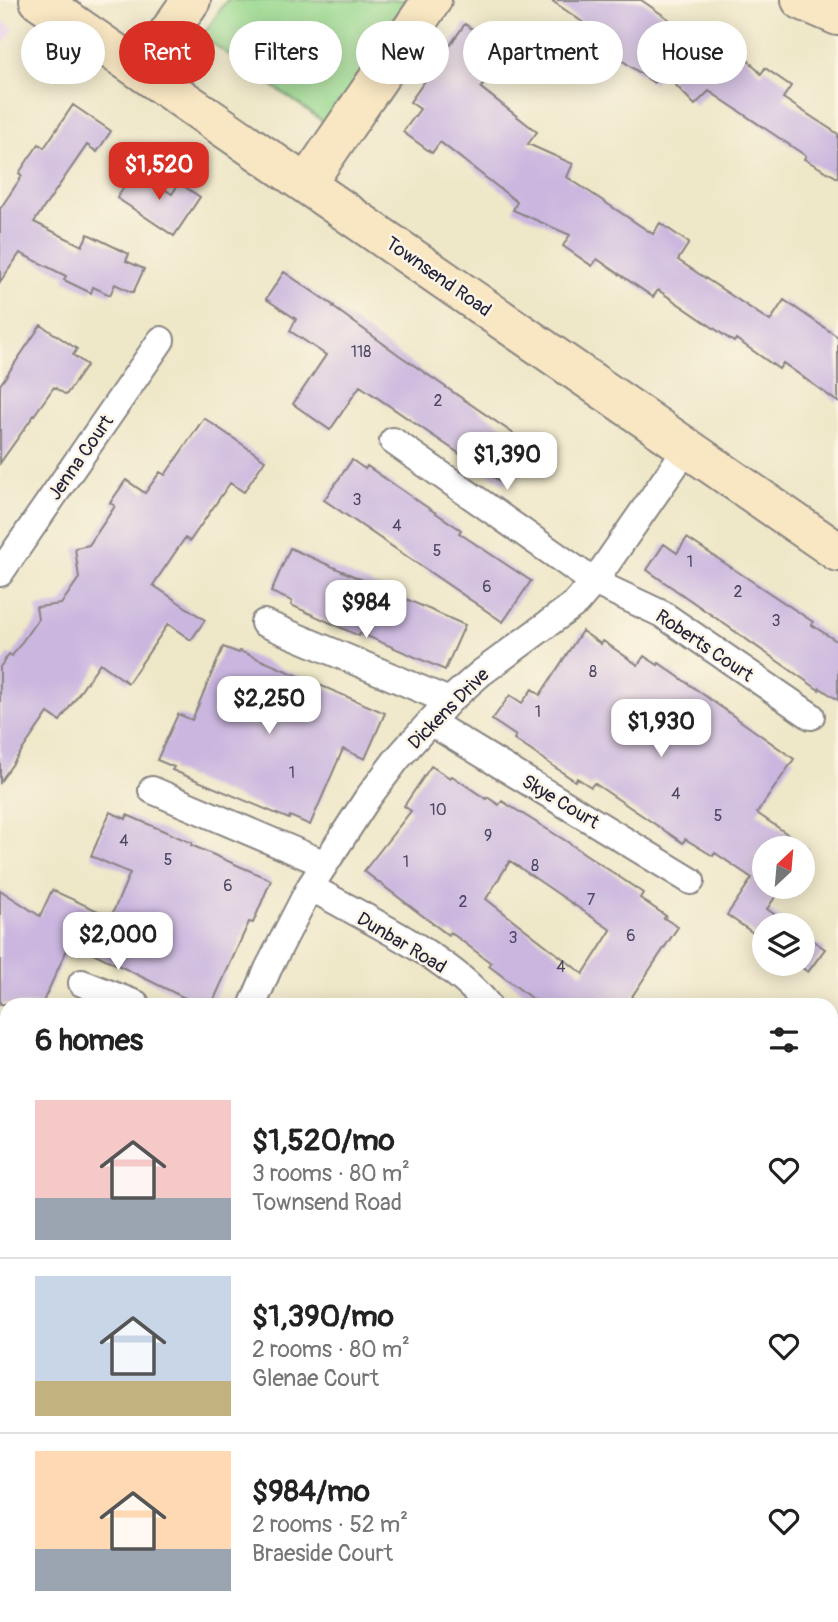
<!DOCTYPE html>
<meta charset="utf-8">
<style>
:root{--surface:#fff;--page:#f6f6f6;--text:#222;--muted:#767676;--line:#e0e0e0;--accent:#d93025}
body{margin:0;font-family:Pangolin,sans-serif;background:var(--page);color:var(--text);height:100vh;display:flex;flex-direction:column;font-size:26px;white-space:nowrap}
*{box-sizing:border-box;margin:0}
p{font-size:23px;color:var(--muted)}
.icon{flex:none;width:38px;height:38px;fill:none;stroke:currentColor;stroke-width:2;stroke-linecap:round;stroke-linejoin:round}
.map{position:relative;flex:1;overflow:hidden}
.details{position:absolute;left:0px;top:998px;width:838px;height:625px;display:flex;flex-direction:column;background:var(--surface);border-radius:21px 21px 0 0;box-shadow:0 4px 18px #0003}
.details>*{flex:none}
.top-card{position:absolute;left:21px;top:21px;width:796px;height:63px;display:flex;gap:14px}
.needle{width:46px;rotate:26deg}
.tools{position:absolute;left:752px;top:836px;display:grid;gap:14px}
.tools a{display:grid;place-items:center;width:63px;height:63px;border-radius:50%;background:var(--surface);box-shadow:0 4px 18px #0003;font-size:35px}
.price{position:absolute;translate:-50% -60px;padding:0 16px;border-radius:14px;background:#fff;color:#222;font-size:23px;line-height:46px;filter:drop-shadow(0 2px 4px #0008)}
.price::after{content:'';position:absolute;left:50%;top:42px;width:21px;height:16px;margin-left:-10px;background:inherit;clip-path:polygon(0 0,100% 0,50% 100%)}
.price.on{background:var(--accent);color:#fff}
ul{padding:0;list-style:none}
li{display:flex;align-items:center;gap:21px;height:175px;padding:0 35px}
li+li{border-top:2px solid var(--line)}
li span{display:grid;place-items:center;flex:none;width:196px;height:140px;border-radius:0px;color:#555}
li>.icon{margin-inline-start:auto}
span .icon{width:84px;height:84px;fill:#fffc;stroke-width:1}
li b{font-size:30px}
h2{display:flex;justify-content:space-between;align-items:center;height:84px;padding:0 35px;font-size:30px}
.tag{padding:0 24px;border-radius:32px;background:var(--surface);box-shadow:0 4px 18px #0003;font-size:24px;line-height:63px}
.tag.on{background:var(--accent);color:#fff}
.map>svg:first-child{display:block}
</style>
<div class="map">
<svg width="838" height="1622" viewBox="0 0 838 1622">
<rect width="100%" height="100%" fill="#fcf5e5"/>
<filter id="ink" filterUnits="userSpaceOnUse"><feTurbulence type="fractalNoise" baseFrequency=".0143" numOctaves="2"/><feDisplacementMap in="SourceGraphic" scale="14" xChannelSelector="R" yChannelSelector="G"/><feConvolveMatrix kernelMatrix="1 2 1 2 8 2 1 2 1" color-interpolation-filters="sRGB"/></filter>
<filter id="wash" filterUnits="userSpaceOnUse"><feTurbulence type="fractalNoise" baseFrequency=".00686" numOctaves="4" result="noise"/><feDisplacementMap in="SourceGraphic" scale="28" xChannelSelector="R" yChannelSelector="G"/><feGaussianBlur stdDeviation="1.57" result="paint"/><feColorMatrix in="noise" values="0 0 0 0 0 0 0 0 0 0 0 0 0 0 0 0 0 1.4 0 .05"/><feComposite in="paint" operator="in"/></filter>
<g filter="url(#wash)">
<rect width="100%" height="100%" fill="#eee7c8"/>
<path fill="#ead1ec" d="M0,19L14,29L0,48Z"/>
<path fill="#98d88e" stroke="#5d7d64" stroke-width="2" d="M227,0H413L327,124L202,36Z"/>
<g id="blocks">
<path fill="#cab6df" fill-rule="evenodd" d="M551,0H641L705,44L720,30L761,74L765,68L791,86L783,98L838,134V178L804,159L806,156L709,91L695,105L662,71L654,83L613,54L618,47Z
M465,24L488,40L480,51L497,64L481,88L537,132L528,144L573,164L567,177L653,234L660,223L689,243L678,260L770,321L784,300L838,337V402L783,363L779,369L736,339L734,342L658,290L653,297L597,259L592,266L563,246L570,235L513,210L517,202L440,142L432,153L403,132L420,109L410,102Z
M73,105L111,131L97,152L87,145L34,222L82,246L88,234L129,254L126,261L144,269L133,293L115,284L110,295L93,287L91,293L64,280L66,276L20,253L0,282V209L22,176L19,173L29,158L39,144L44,148Z
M135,170L172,194L179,183L200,197L174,236L117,198Z
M284,272L334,306L333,307L399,355L530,445L504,484L360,386L330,430L293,404L326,355L290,331L296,319L266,299Z
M41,325L77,349L73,355L87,365L66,395L54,387L0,463V385Z
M204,418L265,460L244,492L230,483L190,541L185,538L153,585L205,620L191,640L168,624L128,683L100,663L60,721L48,713L0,782V667L9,654L12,656L38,619L36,607L61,604L79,578L75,548L89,545L115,506L110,503L126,480L145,493L160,472L165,475Z
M352,460L365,469L367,466L412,497L461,530L459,533L531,581L503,622L324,500Z
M687,538L813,622L812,625L838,642V700L820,688L819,690L647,570L664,544L677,553Z
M290,548L465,625L445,670L360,633L359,636L291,605L292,601L271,592Z
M582,631L601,644L603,641L638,665L644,656L658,665L659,663L794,759L757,813L809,849L803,857V849H765V887H782L767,909L791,926H765V941L727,915L752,878L715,853L713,856L685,839L683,843L594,783L591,787L577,778L575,781L514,739L516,736L492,720L510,695L522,703L532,689L540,695Z
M223,647L239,653L240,651L385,713L365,759L343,749L310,825L290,816L289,819L172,770L174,767L157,760L178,714L192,720Z
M431,766L450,778L452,776L486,799L487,797L499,805L502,801L566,841L643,893L640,898L666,916L664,918L678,927L627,1004H539L489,966L491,963L450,932L448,935L364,871L411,811L404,806ZM510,861L611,930L583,974L486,899Z
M110,812L126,819L127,815L192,843L191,845L271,880L253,923L249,922L212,1004H197L85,949L84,952L69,945L42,1004H0V890L40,916L52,890L111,917L130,873L91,856Z
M803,934L825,949L808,972L797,964H803Z"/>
</g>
</g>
<g filter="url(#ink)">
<use href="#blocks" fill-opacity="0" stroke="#888482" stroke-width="2"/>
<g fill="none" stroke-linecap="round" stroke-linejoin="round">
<g stroke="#888482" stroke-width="30">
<path id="street" d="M393,441L594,582L662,614L811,716
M0,573L161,340
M264,623L449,701
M430,722L691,881
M152,790L325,864
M310,887C363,917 451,958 487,1004
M82,983L136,1004
M253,1004L268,969L310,887L367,799L397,759L449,701L481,673L576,603L594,582L687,448
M0,1164L7,1168
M0,1330L7,1335
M315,1622V1615"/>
</g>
<g stroke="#888482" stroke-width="42">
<path id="secondary" d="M39,0L838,552
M801,0L838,16
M142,71L191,0
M306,184L432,0"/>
</g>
<use href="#street" stroke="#fff" stroke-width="26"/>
<use href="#secondary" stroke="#f9e7c3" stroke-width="38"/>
</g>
</g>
<g text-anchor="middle" stroke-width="5" stroke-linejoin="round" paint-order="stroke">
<g font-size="16" fill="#4c4764">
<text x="361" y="357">118</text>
<text x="438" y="406">2</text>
<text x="357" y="505">3</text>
<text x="397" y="531">4</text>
<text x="437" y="556">5</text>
<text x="690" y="567">1</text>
<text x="487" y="592">6</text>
<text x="738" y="597">2</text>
<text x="776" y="626">3</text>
<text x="593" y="677">8</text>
<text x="538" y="717">1</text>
<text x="292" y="778">1</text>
<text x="676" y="799">4</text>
<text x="438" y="815">10</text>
<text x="718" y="821">5</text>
<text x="488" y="841">9</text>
<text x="124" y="846">4</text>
<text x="168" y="865">5</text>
<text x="406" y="867">1</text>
<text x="535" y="871">8</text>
<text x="228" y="891">6</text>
<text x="591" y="905">7</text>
<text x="463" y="907">2</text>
<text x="631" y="941">6</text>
<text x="513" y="943">3</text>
<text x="561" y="972">4</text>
</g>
<g font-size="19" fill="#22223b" stroke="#fcf5e5">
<text transform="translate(439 276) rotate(35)" y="7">Townsend Road</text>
<text transform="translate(80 457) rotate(-55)" y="7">Jenna Court</text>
<text transform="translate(705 645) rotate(34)" y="7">Roberts Court</text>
<text transform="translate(448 708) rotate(-45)" y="7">Dickens Drive</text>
<text transform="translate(561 801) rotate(31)" y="7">Skye Court</text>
<text transform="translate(402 942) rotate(31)" y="7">Dunbar Road</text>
</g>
</g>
</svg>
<div class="tools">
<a><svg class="needle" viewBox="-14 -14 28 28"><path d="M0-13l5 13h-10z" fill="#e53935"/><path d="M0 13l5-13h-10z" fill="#767676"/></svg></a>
<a><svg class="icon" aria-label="layers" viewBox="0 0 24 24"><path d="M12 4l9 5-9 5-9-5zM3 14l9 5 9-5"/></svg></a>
</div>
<b class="price on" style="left:159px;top:202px">$1,520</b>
<b class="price" style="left:507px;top:492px">$1,390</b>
<b class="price" style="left:366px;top:640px">$984</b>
<b class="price" style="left:269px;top:736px">$2,250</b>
<b class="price" style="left:661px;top:759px">$1,930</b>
<b class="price" style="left:118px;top:972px">$2,000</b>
<div class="top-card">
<a class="tag">Buy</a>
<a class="tag on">Rent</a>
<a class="tag">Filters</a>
<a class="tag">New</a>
<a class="tag">Apartment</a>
<a class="tag">House</a>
</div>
<section class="details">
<h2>6 homes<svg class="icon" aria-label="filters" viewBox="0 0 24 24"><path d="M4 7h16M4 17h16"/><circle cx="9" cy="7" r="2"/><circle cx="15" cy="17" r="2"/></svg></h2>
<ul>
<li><span style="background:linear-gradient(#f6c9c9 70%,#9aa5b1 0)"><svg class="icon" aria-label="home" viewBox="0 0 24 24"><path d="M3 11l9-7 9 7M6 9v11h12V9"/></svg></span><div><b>$1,520/mo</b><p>3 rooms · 80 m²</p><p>Townsend Road</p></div><svg class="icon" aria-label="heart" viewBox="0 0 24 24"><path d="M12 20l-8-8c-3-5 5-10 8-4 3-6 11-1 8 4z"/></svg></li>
<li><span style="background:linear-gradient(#c9d6e8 75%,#c2b280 0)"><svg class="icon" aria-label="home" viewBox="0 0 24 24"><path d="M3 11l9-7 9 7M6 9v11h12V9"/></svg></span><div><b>$1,390/mo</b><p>2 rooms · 80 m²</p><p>Glenae Court</p></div><svg class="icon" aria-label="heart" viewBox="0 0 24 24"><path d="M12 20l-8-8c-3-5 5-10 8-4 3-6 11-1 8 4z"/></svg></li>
<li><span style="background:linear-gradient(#ffd9b3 70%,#9aa5b1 0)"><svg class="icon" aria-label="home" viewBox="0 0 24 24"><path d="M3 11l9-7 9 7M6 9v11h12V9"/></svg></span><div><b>$984/mo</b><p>2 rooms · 52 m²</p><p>Braeside Court</p></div><svg class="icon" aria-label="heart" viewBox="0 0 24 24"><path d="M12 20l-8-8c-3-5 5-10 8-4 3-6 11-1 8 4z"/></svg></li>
</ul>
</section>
</div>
